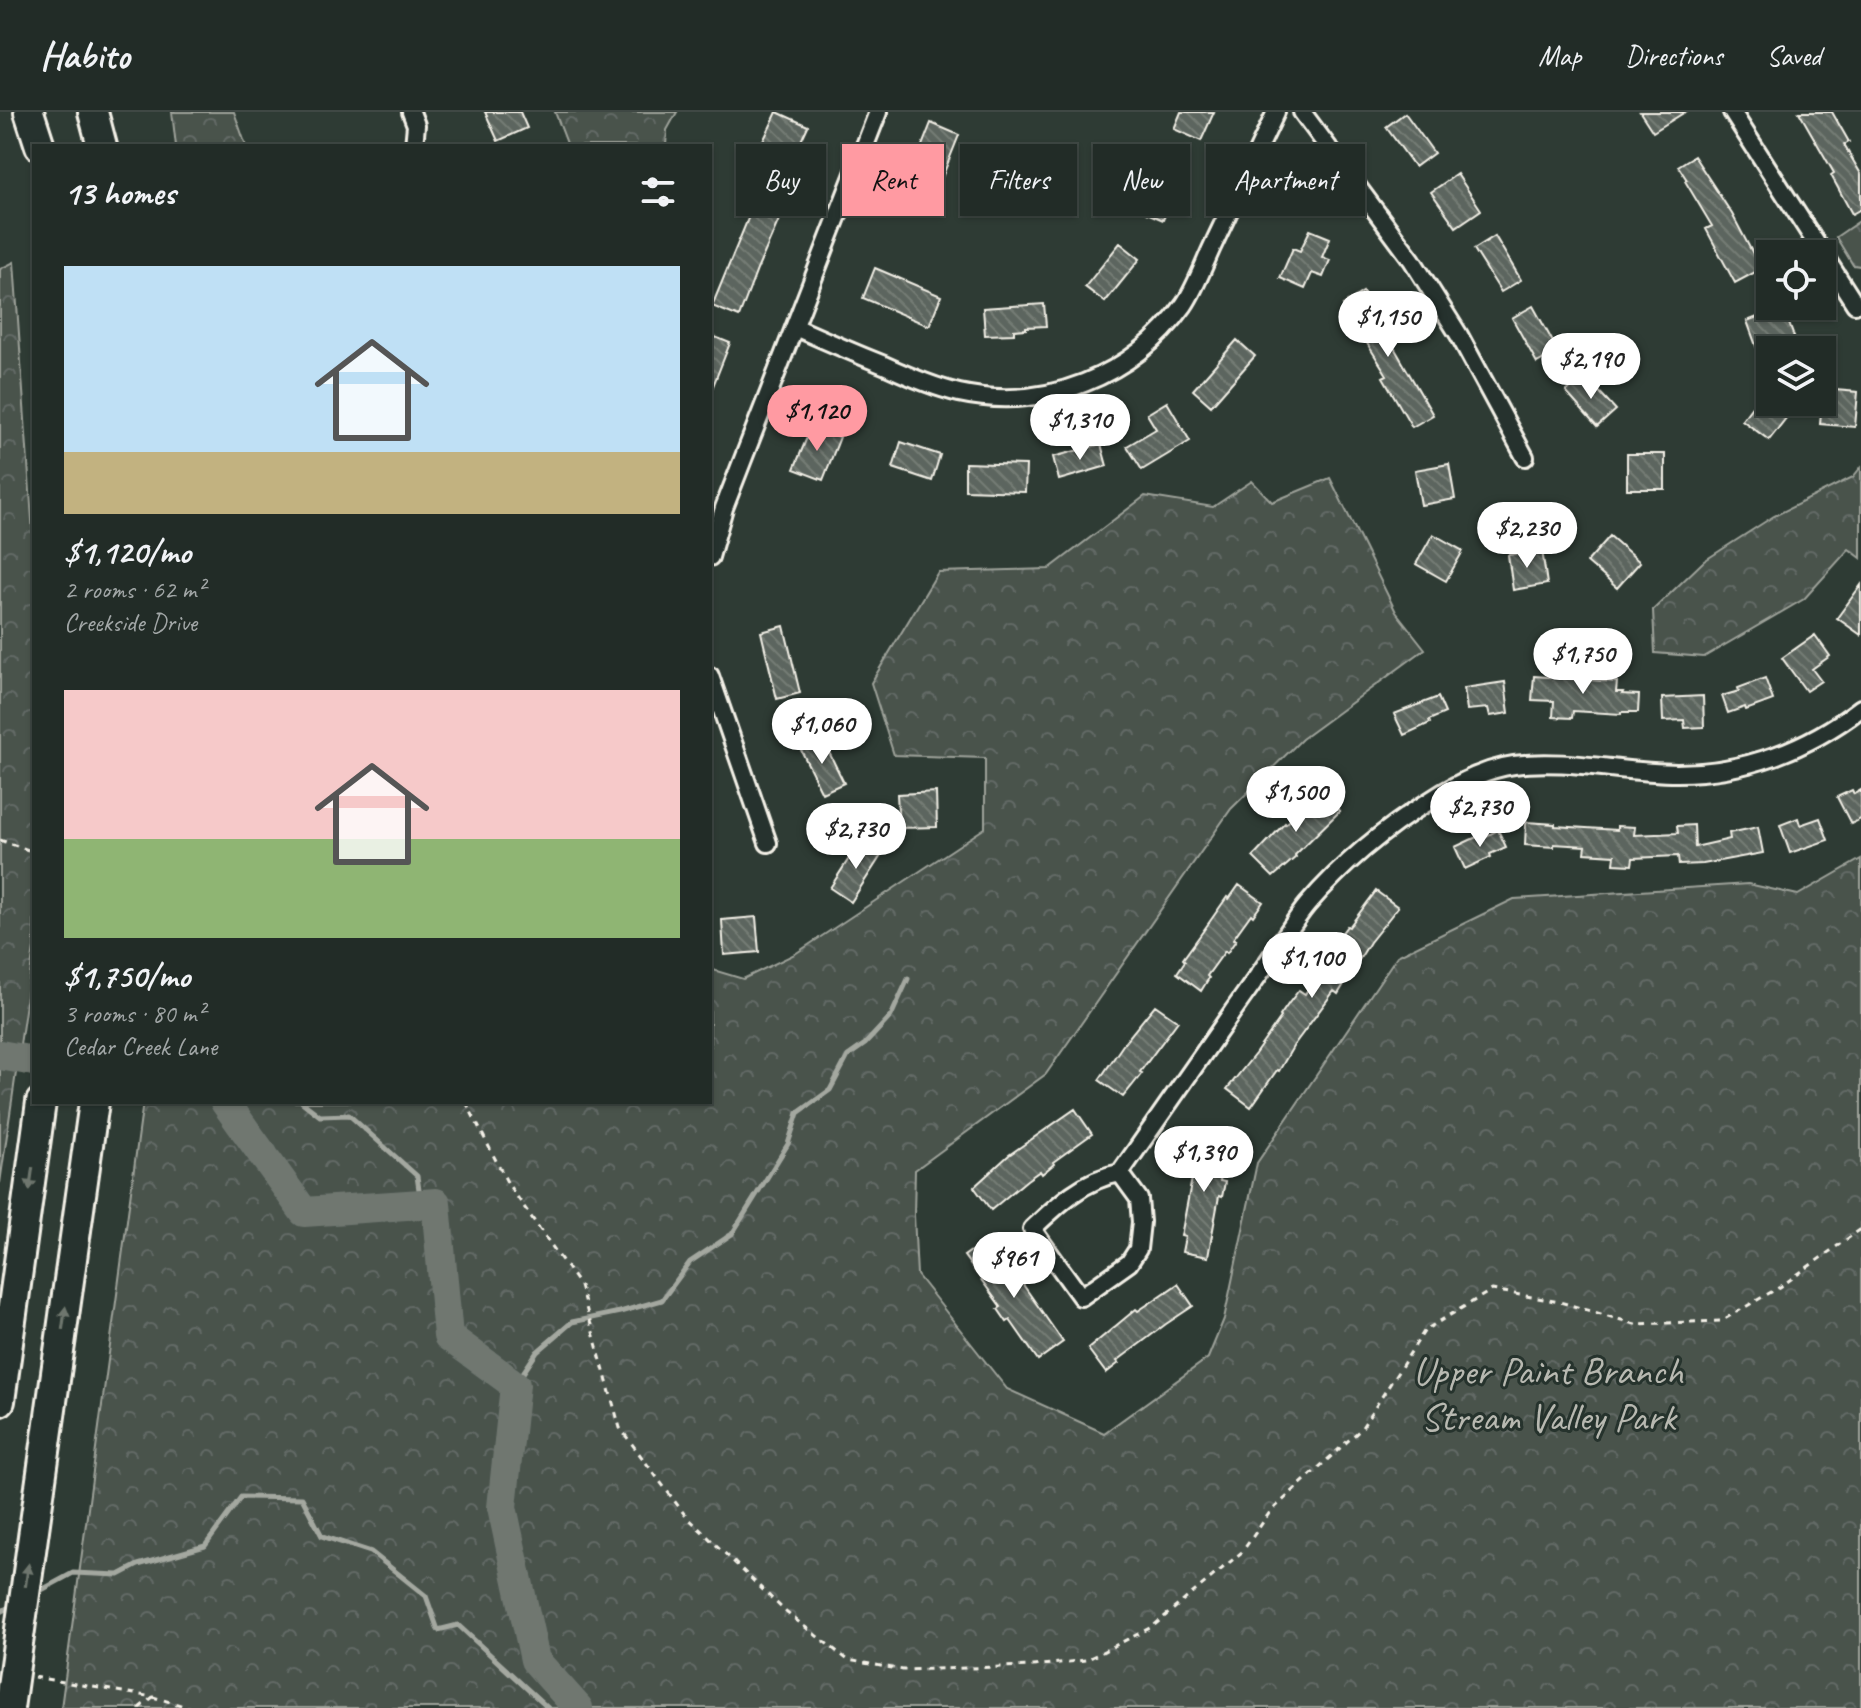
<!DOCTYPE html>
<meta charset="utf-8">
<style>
:root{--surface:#222c27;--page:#2a342f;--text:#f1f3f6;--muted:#a2a7a7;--line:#3f4844;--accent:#ff9aa2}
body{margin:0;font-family:Caveat,sans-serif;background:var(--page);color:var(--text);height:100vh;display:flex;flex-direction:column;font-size:30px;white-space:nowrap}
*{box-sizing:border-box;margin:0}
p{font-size:26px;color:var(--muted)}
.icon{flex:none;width:44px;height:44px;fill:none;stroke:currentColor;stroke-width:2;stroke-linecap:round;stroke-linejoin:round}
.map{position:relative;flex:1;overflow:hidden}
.side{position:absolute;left:32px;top:32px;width:680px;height:960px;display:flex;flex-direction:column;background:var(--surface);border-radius:0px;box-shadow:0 2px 6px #0004,0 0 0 2px var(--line)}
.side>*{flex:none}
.banner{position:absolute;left:736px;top:32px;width:760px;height:72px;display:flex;gap:16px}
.fabs{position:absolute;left:1756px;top:128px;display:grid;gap:16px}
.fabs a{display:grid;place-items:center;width:80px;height:80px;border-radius:0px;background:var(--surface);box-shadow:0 2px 6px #0004,0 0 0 2px var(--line);font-size:40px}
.price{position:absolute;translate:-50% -68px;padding:0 18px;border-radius:28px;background:#fff;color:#222;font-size:26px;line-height:52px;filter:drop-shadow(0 2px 4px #0008)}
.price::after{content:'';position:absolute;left:50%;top:48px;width:24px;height:18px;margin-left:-12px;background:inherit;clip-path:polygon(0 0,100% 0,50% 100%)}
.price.on{background:var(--accent);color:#111}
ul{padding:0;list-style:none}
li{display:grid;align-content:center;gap:16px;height:424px;padding:0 32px}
li span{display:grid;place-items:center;height:248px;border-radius:0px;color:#555}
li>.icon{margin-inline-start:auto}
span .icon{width:144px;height:144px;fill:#fffc;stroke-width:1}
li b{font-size:34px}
h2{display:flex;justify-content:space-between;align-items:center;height:96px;padding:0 32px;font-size:34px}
.chip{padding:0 28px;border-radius:0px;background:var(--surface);box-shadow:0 2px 6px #0004,0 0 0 2px var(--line);font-size:28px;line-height:72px}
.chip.on{background:var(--accent);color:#111}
header{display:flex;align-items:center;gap:48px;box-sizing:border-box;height:112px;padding:0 40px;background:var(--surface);border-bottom:2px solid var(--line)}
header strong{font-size:38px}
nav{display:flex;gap:44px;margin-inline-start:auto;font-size:28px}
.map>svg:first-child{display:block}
</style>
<header>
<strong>Habito</strong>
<nav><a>Map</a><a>Directions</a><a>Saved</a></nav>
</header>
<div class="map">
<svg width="1861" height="1596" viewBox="0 0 1861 1596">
<defs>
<pattern id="forest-crowns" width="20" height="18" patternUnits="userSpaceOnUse" patternTransform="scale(2)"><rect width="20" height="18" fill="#48524c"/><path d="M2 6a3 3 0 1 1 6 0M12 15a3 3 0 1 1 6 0" fill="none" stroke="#636b66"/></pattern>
<pattern id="building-back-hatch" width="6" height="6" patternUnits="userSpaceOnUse" patternTransform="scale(2)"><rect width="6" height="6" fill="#5c655e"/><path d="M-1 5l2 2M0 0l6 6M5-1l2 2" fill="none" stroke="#747c75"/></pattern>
</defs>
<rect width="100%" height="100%" fill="#2e3b34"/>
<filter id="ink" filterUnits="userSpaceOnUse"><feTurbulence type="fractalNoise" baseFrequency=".0125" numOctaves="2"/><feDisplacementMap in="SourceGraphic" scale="16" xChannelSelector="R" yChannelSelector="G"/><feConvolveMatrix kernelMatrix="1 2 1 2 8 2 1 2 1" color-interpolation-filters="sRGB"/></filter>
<g filter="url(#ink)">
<path fill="url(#forest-crowns)" stroke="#9ea29a" stroke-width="2" d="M172,0H234L246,34H176Z
M555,0H677L667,18L666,34H568Z
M1861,108V154L1853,153L1836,125Z
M14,150L34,437V836L0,1071V157Z
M1861,355V446L1849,437L1804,487L1704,545L1655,541L1653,498L1704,449L1774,404L1853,365Z
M1330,366L1396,500L1425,537L1302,627L1231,697L1046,962L915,1058L914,1103L917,1163L1007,1277L1104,1321L1208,1246L1224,1207L1257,1051L1397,844L1514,787L1748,772L1798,783L1861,747V1596H61L143,990H710V857L743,867L795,842L985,716V646L894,643L871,571L938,460L1049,457L1145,384L1213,395L1252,369L1272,390Z"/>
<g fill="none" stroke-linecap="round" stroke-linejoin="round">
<path stroke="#a4a8a0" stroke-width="5" d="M302,990L320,1004L349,1003L417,1064L421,1092
M515,1273L537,1240L572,1210L620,1200L662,1188L690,1150L732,1122L788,1032L798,1001L830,978L848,944L865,932L891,904L908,867
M36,1481L73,1461L119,1463L138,1453L205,1434L241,1385L302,1386L322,1424L371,1440L426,1484L438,1518L458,1513L548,1596
M0,1500L13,1493"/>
<path stroke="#6f7770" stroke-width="30" d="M0,943L34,949
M225,990L304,1100L436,1091L448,1224L515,1273L502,1395L535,1548L578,1596"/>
</g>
<path fill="url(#building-back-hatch)" stroke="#f4f1e8" stroke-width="2" d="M485,0H520L527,16L498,29Z
M777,0L808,14L794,44L801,47L794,62L756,44Z
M1181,0H1214L1201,29L1174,17Z
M1640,0H1685L1653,20Z
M1799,0H1832L1849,30L1844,33L1861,62V97L1852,102L1831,63L1834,61Z
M1405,1L1434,41L1415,55L1386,15Z
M931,11L959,23L937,78L909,67Z
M1694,44L1732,102L1761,157L1735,171L1706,117L1712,114L1685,69L1687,68L1678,54Z
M1166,45L1186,54L1163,108L1142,99Z
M1457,62L1481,98L1456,115L1431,80Z
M761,75L788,87L757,158L739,205L712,194Z
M1310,118L1330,126L1322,145L1330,148L1323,165L1312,161L1305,177L1280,166L1293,136L1300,139Z
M1495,124L1521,168L1501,180L1474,137Z
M1120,131L1140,147L1105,190L1085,175Z
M875,156L941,184L929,214L863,186Z
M1363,180L1395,230L1392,232L1433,303L1412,315L1383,265L1387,263L1343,193Z
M1044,192L1046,214L1026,215V217L1014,218V222L985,223L983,196Z
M1533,194L1558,239L1537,251L1512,206Z
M1783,195L1795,228L1759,242L1747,209Z
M710,223L730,231L711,279H710Z
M1237,228L1255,244L1211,294L1193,278Z
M1584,263L1616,298L1597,315L1566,280Z
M1823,277L1858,280L1855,315L1820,312Z
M1763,280L1770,285V290H1776L1790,301L1769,328L1742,308Z
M1167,290L1190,329L1142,358L1127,334L1156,317L1147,302Z
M812,313L840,325L823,368L794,357Z
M901,330L940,343L932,369L893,356Z
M1101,332L1107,354L1059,368L1053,345Z
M1627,342H1665V377H1627Z
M965,351L1026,353L1025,380L965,378Z
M1449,352L1455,387L1421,393L1415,358Z
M1433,422L1463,439L1446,469L1416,452Z
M1610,424L1640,450L1617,476L1587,450Z
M1542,438L1547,472L1513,478L1508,443Z
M1861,473V523L1837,506Z
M784,514L800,581L777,587L761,520Z
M1815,523L1830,544L1812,557L1821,569L1806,579L1782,546Z
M1534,564L1617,570L1616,580H1623L1622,582L1639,583L1638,600H1621V602L1573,599L1572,606L1553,605L1554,589L1532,588Z
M1765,566L1773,588L1746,598L1745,595L1728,601L1722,584L1739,579L1738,576Z
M1505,570L1509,601L1490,604L1488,596L1467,598L1464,576Z
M1703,584L1704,615L1685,616L1684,608L1663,609L1662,586Z
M1438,585L1445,601L1429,608L1430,611L1404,623L1394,602Z
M823,628L844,671L822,681L801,638Z
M1852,678L1854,682L1861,678V707L1851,712L1837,685Z
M1320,679L1340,699L1295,743L1296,745L1273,765L1253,745L1285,711L1286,712Z
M936,680L937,715L899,716L897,682Z
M1798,706L1800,713L1820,706L1828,728L1790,741L1780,713Z
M1526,710L1555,712V714L1617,718V714L1635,715L1634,723L1678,721L1677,714L1694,713L1695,735L1730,727L1729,721L1758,715L1763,741L1703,752L1679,753L1678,744L1633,746L1632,753L1614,752L1615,743L1585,741L1586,734L1554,732V735L1525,733Z
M1498,718L1506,735L1490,742L1491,745L1465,757L1455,735L1481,723L1482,726Z
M861,728L882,742L851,790L830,776Z
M1239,773L1263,790L1253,804L1251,802L1233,827L1236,828L1227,841L1225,839L1207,864L1209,866L1201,879L1177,861L1185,849L1183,847L1201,822L1227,785L1229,787Z
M1376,779L1398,795L1370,830L1338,882L1334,879L1294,933L1279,959L1277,958L1251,995L1227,977L1255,942L1281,905L1280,904L1289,891L1299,878L1305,882L1331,841L1334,843L1342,834L1338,830L1340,828L1338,826L1347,814L1349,815Z
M756,805L759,840L724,843L722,808Z
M1155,893L1178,909L1140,960L1142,961L1132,974L1123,985L1099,968L1125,930Z
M1075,997L1092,1022L1053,1050L1054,1052L1042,1062L1040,1059L1027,1068L991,1098L974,1075L1009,1043Z
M1201,1019L1228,1025L1220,1069L1225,1070L1222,1085L1219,1084L1208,1145L1182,1140L1185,1125L1181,1124Z
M986,1128L1016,1165L1017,1164L1063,1230L1038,1248L1010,1208L1007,1210L998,1197L1001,1195L964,1144Z
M1178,1172L1193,1194L1166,1212L1117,1249L1119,1251L1106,1261L1088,1237L1136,1197L1138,1199Z"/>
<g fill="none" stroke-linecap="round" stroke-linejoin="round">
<g stroke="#f4f1e8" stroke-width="22">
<path id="minor" d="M411,0L416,13L414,34
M1302,0L1412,148L1459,223L1525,345
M1732,0L1855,192
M795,215C824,228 854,241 884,253C908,264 933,275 959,281C1045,300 1133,264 1184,193C1196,175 1204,152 1213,133C1234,88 1255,44 1276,0
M710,445L724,396L878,0
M710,564L768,731
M1120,1061L1139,1087L1141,1110L1138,1137L1129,1151L1081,1185L1032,1117C1057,1093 1084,1067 1120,1061C1157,1008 1194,955 1231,902C1247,879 1264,856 1279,833C1288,820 1297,805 1307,793C1343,751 1384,717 1431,688C1456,672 1484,657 1514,653C1568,646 1622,661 1677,661C1745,661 1808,637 1861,596"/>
</g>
<g stroke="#f4f1e8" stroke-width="34">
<path id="motorway" d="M29,0L40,34
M93,0L102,34
M0,1289L41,990"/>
</g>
<path stroke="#f4f1e8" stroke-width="3" stroke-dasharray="6 6" stroke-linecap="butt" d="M0,728L34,740
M466,990L508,1072L580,1174L620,1316L685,1403L787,1501L848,1548L903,1558L1033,1554L1086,1548L1152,1515L1242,1440L1270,1400L1361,1317L1425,1218L1492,1178L1560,1190L1635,1212L1721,1209L1780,1175L1861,1117
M34,1565L153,1585L191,1596
M139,1596L153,1585"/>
<use href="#minor" stroke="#26332d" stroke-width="16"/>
<use href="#motorway" stroke="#26332d" stroke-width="28"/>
<g stroke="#f4f1e8" stroke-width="34" stroke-linecap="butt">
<path id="motorway-bridge" d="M9,1596L94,990"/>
</g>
<use href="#motorway-bridge" stroke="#26332d" stroke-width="28"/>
</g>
<defs><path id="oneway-solid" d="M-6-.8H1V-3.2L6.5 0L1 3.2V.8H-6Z" transform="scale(2)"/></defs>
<g fill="#6e766e">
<use href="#oneway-solid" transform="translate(31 1067) rotate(98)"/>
<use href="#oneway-solid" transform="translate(64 1206) rotate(-82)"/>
<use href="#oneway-solid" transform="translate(27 1463) rotate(-82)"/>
</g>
</g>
<g text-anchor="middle" stroke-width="6" stroke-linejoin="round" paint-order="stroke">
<g font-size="40" fill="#b8b9b1" stroke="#26332d">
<text x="1548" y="1272">Upper Paint Branch<tspan x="1548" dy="46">Stream Valley Park</tspan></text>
</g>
</g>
</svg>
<div class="fabs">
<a><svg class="icon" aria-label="locate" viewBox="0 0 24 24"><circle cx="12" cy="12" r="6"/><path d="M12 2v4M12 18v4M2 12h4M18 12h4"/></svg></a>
<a><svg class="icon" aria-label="layers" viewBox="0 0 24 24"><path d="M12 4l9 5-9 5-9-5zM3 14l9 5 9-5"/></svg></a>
</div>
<b class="price" style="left:1388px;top:247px">$1,150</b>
<b class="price" style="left:1591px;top:289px">$2,190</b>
<b class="price on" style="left:817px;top:341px">$1,120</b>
<b class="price" style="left:1080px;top:350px">$1,310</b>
<b class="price" style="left:1527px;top:458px">$2,230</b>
<b class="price" style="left:1583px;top:584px">$1,750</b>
<b class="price" style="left:822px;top:654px">$1,060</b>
<b class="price" style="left:1296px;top:722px">$1,500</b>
<b class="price" style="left:1480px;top:737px">$2,730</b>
<b class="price" style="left:856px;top:759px">$2,730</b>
<b class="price" style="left:1312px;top:888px">$1,100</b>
<b class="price" style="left:1204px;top:1082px">$1,390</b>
<b class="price" style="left:1014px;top:1188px">$961</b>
<div class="banner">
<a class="chip">Buy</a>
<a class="chip on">Rent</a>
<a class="chip">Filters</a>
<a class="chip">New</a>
<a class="chip">Apartment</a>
</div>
<section class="side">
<h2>13 homes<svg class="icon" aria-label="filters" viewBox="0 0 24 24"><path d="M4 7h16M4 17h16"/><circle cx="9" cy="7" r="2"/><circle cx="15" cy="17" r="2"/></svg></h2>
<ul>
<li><span style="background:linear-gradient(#bfe0f5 75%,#c2b280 0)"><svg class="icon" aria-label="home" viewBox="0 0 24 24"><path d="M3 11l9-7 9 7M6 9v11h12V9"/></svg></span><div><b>$1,120/mo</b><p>2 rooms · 62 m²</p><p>Creekside Drive</p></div></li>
<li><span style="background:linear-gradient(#f6c9c9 60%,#8fb573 0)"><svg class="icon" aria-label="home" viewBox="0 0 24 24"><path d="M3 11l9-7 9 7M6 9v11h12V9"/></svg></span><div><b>$1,750/mo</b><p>3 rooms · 80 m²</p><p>Cedar Creek Lane</p></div></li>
</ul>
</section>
</div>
